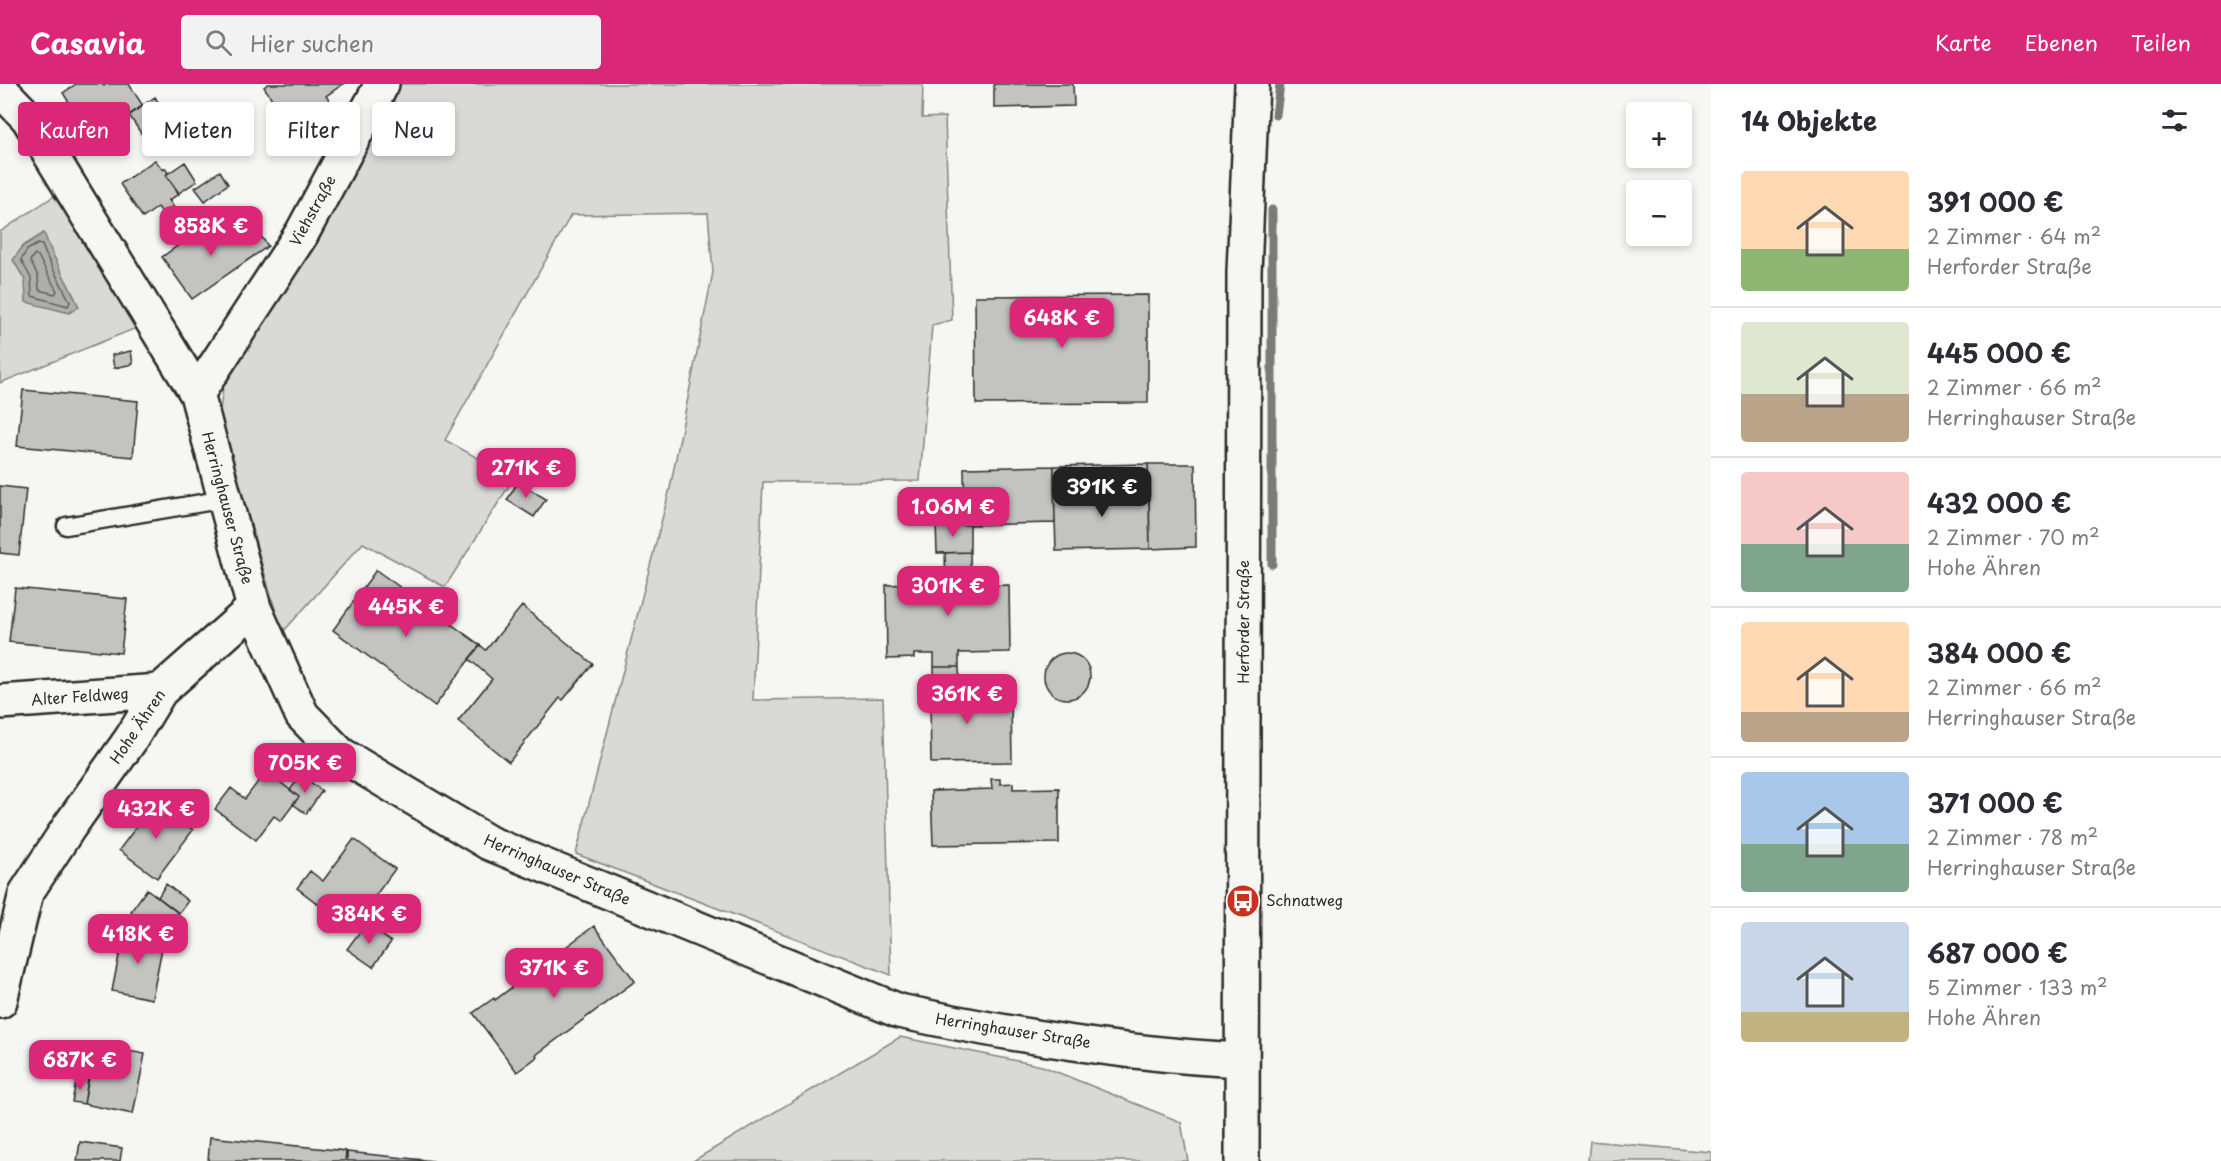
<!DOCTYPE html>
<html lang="de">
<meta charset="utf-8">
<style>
:root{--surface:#fff;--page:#f2f2f3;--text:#2b2b33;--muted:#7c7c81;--line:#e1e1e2;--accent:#db2777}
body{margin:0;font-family:"Playpen Sans",sans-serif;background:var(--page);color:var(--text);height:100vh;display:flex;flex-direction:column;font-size:22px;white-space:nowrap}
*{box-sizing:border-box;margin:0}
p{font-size:20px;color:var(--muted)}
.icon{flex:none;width:33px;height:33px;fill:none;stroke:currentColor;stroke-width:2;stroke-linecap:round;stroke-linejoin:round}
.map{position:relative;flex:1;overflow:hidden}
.details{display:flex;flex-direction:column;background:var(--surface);width:510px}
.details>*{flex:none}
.guide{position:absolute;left:18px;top:18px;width:570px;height:54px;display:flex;gap:12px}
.buttons{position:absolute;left:1626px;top:18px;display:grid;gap:12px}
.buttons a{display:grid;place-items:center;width:66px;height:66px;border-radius:6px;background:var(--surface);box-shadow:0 3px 9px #0003;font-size:30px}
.price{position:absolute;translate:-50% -51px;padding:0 14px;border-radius:12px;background:var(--accent);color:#fff;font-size:20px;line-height:39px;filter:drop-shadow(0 2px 3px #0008)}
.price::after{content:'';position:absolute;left:50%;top:36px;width:18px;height:14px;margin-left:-9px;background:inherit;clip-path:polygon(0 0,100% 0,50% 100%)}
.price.on{background:#222;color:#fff}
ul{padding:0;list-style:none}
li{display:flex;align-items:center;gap:18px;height:150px;padding:0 30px}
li+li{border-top:2px solid var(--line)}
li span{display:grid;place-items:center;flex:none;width:168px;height:120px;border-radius:6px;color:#555}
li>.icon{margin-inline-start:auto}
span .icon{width:72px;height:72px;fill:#fffc;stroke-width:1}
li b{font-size:26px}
h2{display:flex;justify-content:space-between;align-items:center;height:72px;padding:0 30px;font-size:26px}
.chip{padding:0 21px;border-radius:6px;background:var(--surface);box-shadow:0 3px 9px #0003;font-size:21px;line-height:54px}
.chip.on{background:var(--accent);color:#fff}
header{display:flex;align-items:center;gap:36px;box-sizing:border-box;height:84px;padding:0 30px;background:var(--accent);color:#fff}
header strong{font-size:28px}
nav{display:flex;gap:33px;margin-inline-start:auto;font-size:21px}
.search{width:420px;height:54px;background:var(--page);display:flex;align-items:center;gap:15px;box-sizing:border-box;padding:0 21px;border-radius:6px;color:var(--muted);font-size:22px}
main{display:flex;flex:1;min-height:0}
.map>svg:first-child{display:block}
</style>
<header>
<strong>Casavia</strong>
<div class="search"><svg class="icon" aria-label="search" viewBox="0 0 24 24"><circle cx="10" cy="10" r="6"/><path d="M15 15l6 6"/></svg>Hier suchen</div>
<nav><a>Karte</a><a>Ebenen</a><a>Teilen</a></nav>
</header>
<main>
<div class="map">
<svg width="1711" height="1077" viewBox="0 0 1711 1077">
<rect width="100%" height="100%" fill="#f6f6f2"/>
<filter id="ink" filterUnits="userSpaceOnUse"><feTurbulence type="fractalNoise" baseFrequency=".0167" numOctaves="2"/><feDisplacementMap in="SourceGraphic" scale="12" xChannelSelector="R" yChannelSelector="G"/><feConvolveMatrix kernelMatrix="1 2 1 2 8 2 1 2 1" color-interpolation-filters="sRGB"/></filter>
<g filter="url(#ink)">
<path fill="#d9d9d5" stroke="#828280" stroke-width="1.5" d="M397,0H923L922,34L945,33L952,236L932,241L920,397L763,398L753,616L883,614L891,891L576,770L670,404L713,188L708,129L571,131L445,356L514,394L445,503L363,459L282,549L238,399L218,341L226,281Z
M54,112L144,241L0,299V148Z
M900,953L1042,982L1181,1038L1188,1077H693Z
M1590,1057L1711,1068V1077H1588Z"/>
<path fill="#aeaeab" stroke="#7a7a78" stroke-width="1.5" d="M44,149C53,175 68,198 79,223L69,229L26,218L25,196L13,176L23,162Z"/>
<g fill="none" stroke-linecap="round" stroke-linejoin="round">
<path stroke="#5f5f5e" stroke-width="1.5" d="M38,160L42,161C49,181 61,198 70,218L68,222L32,212L31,194L21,176L27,166Z
M34,171L38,172L57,207L55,210L39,206L38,192L30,177Z"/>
<path stroke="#7a7a78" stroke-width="9" d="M1276,31L1280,0
M1272,126V480"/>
</g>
<path fill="#c3c3c0" stroke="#2b2b2b" stroke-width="1.5" d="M76,0H102L104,2L106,0H129L143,22L91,57L70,24L72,23L63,9Z
M268,0H343L326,12L331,19L315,29L311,22L287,38L264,3Z
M994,0H1073L1074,22L994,24Z
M155,13L170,37L144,54L129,31Z
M155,76L163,86L165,84L168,89L166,91L179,110L169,116L174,124L164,131L158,123L143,134L120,100Z
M185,78L197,97L179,109L166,91Z
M220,87L228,100L205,117L195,104Z
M212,137L228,159L253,141L268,162L192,215L162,173Z
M1148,211V319L976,320L975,212Z
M131,267L133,280L114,284L112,271Z
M23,306L138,317L133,373L17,362Z
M1148,380L1149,402L1054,404V382Z
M1148,380H1195L1196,463L1150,465Z
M1054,382L1055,439L965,441L964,384Z
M518,398L546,415L534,433L507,416Z
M0,402L26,405L19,471L0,469Z
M1149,402L1150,465L1056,467L1054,404Z
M936,440L970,441V468L937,469Z
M970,468L971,502L1009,501L1010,568L959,569V583H934V570H914V574L887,575L886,501L912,500V503H946L945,469Z
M376,486L480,561L435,622L333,546Z
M15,504L127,515L121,569L9,558Z
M522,522L593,580L563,616L560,614L509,678L458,637L492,595L469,575L480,561L486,566Z
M1044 592a23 23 0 1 1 46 0a23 23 0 1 1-46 0Z
M934,583H959L960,619L1011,618L1012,678L931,679L930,621H935Z
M266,687L299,713L281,737L274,732L256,756L215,725L231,704L245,715Z
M301,691L322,707L306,730L293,720L299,713L290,706Z
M991,695H1000V700L1013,699V705L1059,704V759L933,761L931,707L992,705Z
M155,718L193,746L157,794L119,766Z
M354,755L395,785L351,845L297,804L310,787L323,797Z
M166,800L188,817L179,829L158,813Z
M147,805L178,829L171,839L160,830L151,841L131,827Z
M366,839L391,858L373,883L347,865Z
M594,842L635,897L536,971L537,973L517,988L473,929L494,914L495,916Z
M124,846L164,854L152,915L112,907Z
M95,961L145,970L133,1030L84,1020Z
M77,993L88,995L84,1020L72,1018Z
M210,1053L346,1067L345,1077H208Z
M80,1058L122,1064L120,1077H77Z
M347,1068L434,1077H347Z"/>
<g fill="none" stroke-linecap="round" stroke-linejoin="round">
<g stroke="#2b2b2b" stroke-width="21">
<path id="lane" d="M66,442L225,415"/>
</g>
<g stroke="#2b2b2b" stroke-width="38">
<path id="street" d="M0,5L28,34L197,310L254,524L302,631L340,670L489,759L899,927C1011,951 1127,971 1242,976
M197,310L302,149L382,0
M0,618L160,607
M0,917L26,809L69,743L131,655L160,607L254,524"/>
</g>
<g stroke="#2b2b2b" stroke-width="38">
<path id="secondary" d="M1242,1077L1244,188L1252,0"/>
</g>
<use href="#lane" stroke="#f6f6f2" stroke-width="16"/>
<use href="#street" stroke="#f6f6f2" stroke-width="33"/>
<use href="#secondary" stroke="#f6f6f2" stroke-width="33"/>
</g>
</g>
<defs>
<g id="bus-disc" transform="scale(1.725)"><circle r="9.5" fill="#c8321e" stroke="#f6f6f2"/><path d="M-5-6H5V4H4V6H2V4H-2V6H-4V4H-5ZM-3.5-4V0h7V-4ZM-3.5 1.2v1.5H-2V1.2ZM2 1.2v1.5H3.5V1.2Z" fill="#fff"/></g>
</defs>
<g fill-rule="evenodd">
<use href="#bus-disc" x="1243" y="817"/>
</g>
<g text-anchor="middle" stroke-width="4.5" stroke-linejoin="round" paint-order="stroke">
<g font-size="15" fill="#2b2b2b" stroke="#f6f6f2">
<text transform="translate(313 127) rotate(-61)" y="5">Viehstraße</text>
<text transform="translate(227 424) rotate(75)" y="5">Herringhauser Straße</text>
<text transform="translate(1244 538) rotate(-90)" y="5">Herforder Straße</text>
<text transform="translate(80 613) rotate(-4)" y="5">Alter Feldweg</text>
<text transform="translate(138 643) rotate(-56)" y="5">Hohe Ähren</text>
<text transform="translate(557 786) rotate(23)" y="5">Herringhauser Straße</text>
<text transform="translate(1013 947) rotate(9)" y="5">Herringhauser Straße</text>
</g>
<g font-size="15" fill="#2b2b2b" stroke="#f6f6f2" text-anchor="start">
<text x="1266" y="822">Schnatweg</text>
</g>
</g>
</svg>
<div class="buttons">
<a>+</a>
<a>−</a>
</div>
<b class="price" style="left:211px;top:173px">858K €</b>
<b class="price" style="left:1062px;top:265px">648K €</b>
<b class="price" style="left:526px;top:415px">271K €</b>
<b class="price on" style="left:1102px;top:434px">391K €</b>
<b class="price" style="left:953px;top:454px">1.06M €</b>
<b class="price" style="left:948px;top:533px">301K €</b>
<b class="price" style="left:406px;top:554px">445K €</b>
<b class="price" style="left:967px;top:641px">361K €</b>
<b class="price" style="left:305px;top:710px">705K €</b>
<b class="price" style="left:156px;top:756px">432K €</b>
<b class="price" style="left:369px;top:861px">384K €</b>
<b class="price" style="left:138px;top:881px">418K €</b>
<b class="price" style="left:554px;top:915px">371K €</b>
<b class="price" style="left:80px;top:1007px">687K €</b>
<div class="guide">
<a class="chip on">Kaufen</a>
<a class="chip">Mieten</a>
<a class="chip">Filter</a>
<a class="chip">Neu</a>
</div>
</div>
<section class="details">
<h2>14 Objekte<svg class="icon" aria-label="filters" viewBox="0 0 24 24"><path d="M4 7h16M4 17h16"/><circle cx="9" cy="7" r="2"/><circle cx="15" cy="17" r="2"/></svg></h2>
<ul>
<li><span style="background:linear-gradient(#ffd9b3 65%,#8fb573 0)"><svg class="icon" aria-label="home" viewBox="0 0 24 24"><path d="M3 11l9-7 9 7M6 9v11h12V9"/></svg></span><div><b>391 000 €</b><p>2 Zimmer · 64 m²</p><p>Herforder Straße</p></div></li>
<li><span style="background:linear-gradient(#dfe7d0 60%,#b9a48a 0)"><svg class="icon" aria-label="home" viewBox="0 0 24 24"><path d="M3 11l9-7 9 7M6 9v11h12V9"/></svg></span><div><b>445 000 €</b><p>2 Zimmer · 66 m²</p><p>Herringhauser Straße</p></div></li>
<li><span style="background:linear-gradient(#f6c9c9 60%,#7fa58c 0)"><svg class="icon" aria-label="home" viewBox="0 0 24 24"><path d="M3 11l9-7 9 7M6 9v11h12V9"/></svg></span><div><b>432 000 €</b><p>2 Zimmer · 70 m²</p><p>Hohe Ähren</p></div></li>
<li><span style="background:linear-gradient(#ffd9b3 75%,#b9a48a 0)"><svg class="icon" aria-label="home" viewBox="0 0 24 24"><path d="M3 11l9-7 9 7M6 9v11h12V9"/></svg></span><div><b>384 000 €</b><p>2 Zimmer · 66 m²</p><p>Herringhauser Straße</p></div></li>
<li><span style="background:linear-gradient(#a9c7e8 60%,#7fa58c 0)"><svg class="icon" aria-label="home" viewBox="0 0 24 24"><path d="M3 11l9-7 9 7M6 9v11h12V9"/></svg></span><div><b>371 000 €</b><p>2 Zimmer · 78 m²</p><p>Herringhauser Straße</p></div></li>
<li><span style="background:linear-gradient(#c9d6e8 75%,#c2b280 0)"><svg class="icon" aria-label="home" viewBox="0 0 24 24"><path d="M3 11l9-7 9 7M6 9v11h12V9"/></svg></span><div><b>687 000 €</b><p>5 Zimmer · 133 m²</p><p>Hohe Ähren</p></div></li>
</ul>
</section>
</main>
